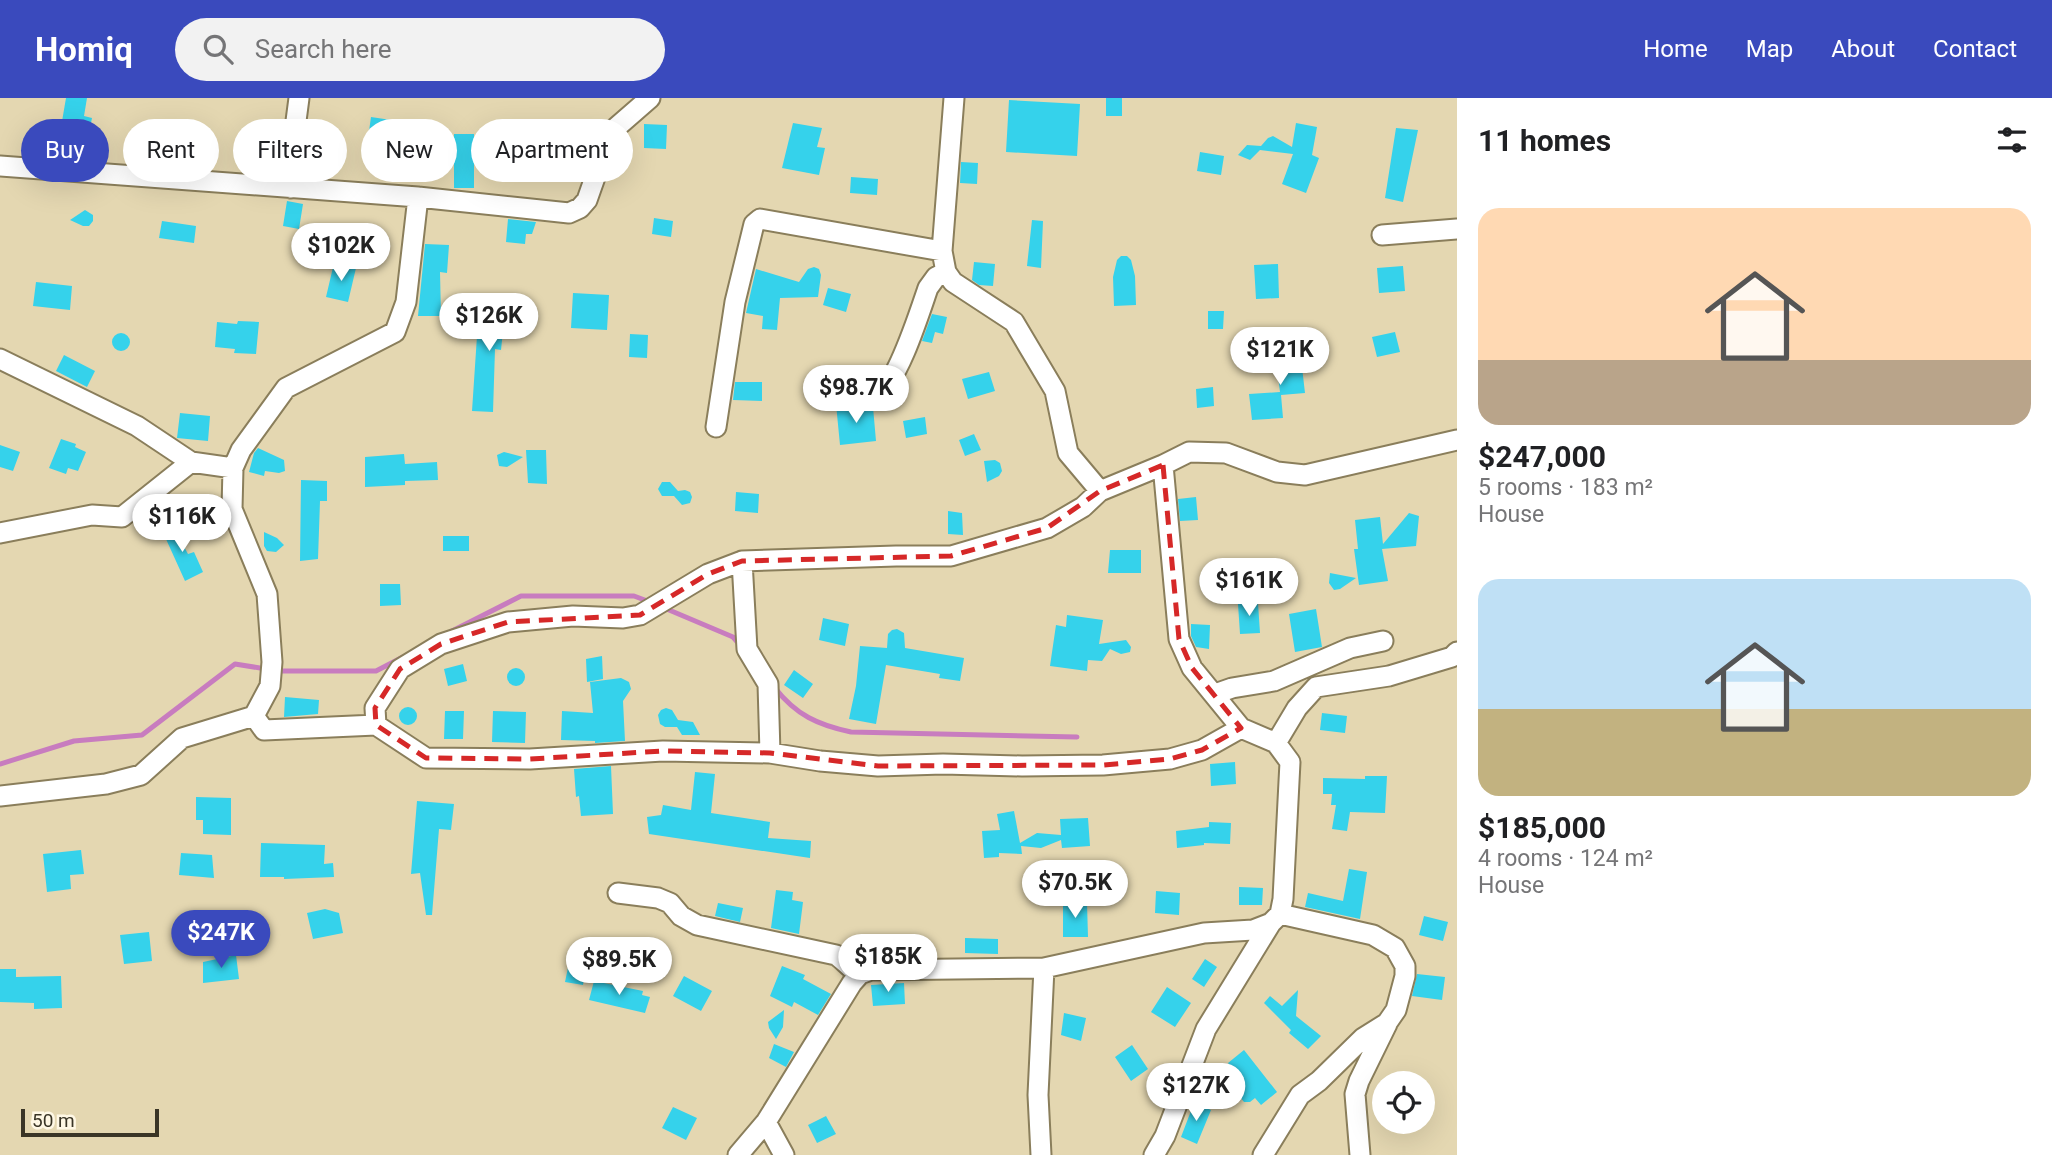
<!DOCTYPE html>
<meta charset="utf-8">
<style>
:root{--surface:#fff;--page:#f2f2f2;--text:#202124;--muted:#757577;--accent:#3a4abd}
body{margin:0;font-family:Roboto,sans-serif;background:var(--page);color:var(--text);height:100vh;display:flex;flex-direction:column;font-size:26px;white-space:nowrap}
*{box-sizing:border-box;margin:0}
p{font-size:23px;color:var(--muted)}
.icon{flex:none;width:38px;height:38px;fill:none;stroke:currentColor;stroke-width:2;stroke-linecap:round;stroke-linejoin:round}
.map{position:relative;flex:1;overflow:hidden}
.details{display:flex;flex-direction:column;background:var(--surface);width:595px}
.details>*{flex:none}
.banner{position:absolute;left:21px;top:21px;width:665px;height:63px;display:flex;gap:14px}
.controls{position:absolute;left:1372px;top:973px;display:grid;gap:14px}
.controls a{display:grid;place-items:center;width:63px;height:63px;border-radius:50%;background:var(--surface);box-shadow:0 7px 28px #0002;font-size:35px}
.scale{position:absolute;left:21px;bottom:18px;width:138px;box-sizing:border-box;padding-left:7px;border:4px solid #3a3526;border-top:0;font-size:19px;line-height:24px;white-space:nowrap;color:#3a3526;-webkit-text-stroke:5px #fff8e5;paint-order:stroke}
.price{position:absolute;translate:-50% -60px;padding:0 16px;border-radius:24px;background:#fff;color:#222;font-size:23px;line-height:46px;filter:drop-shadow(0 2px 4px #0008)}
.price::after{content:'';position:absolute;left:50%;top:42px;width:21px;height:16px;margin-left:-10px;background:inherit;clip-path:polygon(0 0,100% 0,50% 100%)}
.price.on{background:var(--accent);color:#fff}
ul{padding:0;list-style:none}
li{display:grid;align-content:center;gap:14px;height:371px;padding:0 21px}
li span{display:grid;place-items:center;height:217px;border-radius:21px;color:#555}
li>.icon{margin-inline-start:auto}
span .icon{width:126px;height:126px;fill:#fffc;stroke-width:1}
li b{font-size:30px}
h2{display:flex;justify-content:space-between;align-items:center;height:84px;padding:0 21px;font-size:30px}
.pill{padding:0 24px;border-radius:32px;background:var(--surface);box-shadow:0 7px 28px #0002;font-size:24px;line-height:63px}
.pill.on{background:var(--accent);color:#fff}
header{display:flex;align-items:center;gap:42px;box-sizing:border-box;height:98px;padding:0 35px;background:var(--accent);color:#fff}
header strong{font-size:33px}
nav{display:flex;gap:38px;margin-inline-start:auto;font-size:24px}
.search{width:490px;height:63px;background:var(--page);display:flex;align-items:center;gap:18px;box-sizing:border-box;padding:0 24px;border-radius:38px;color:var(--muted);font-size:26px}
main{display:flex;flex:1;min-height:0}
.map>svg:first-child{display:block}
</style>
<header>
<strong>Homiq</strong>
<div class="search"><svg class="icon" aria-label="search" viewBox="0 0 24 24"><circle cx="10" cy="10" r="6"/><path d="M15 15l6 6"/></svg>Search here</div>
<nav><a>Home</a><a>Map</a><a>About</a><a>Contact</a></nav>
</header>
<main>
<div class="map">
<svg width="1457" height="1057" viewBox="0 0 1457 1057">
<rect width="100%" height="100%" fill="#e4d7b1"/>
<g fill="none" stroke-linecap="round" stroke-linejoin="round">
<path stroke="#c87cbf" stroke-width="5" d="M662,509L733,539L740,547
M452,533L521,498H634L650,504
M276,573H376L403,559
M775,590C796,617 818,627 851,634L1077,639
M0,666L74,643L142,637L235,566L266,571"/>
</g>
<path fill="#35d2eb" d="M66,0H87L84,18L92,20L88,40L60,35Z
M1106,0H1122V18H1106Z
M1009,2L1080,6L1077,58L1006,54Z
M371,19L391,22L388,43L368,40Z
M793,25L822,30L817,49L825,50L819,77L782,70Z
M1296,25L1317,29L1312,57L1319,60L1306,95L1282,86L1293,56L1260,52L1250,62L1238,57L1247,47L1261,48L1268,40L1273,38L1292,49Z
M644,26L667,27L666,51L644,50Z
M1396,30L1418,32L1403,104L1385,100Z
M454,36H474V90H454Z
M1200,54L1224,58L1221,77L1197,73Z
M549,63L581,64V82H548Z
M961,64L978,65L977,86L960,85Z
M851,79L878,81L877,97L850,95Z
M287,103L303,106L299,131L283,128Z
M85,112L93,117V123L89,128H83L70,122Z
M654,120L673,123L671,139L652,136Z
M508,121L536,124L532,136H526L525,146L506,144Z
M1032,122L1043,123L1041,170L1027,168Z
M162,123L196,128L194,145L159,140Z
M351,135L370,138L369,154L349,152Z
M425,146L449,147L447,175L440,174L441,218H418Z
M1121,158H1127L1131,162L1135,178L1136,207L1114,208L1113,179L1117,162Z
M974,164L995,166L993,188L979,187L972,182Z
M334,165L356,170L348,204L326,199Z
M1278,166L1279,200L1256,201L1254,167Z
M1403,168L1405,193L1379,195L1377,170Z
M814,169L819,171L821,177L818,199L780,200L777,232L762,231L763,218L746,215L756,171L799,184L808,171Z
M36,184L72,188L70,212L33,208Z
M828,190L851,196L846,214L823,207Z
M573,195L609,197L607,232L571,230Z
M511,198L519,200L520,206L515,212L505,214L501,252L495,251L493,314L472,313L478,223H486L487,216H477Z
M1208,213H1224L1223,231H1208Z
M932,216L947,219L943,236L935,234L932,245L922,243Z
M238,223L259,224L256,256L234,255L235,251L215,249L217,224L237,226Z
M1395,234L1400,254L1377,259L1372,239Z
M112 244a9 9 0 1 1 18 0a9 9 0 1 1-18 0Z
M630,236L648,237L647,260L629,259Z
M1300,252L1305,295L1281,297L1283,320L1252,322L1249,296L1280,294L1275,255Z
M64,257L95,273L87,289L56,273Z
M989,274L995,293L968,301L962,281Z
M735,284H762V303L733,302Z
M1213,289L1214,308L1197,310L1196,291Z
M836,306L846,311L873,309L876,343L840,347Z
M180,315L210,318L208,343L177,340Z
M925,319L927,336L906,340L903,323Z
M974,336L981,352L965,358L959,342Z
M61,341L76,346L75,349L86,354L78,373L68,370L66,376L49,370Z
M0,347L20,354L13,373L0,369Z
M258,350L284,362L285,373L279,375L265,373L264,378L249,374L254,355Z
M526,352H546L547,386L528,385Z
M504,354L523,359L507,369L499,368L497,357Z
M404,356L405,366L437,364L438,382L405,383V387L365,389V359Z
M995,362L1000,365L1002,373L999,378L987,384L984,363Z
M301,382L327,383V403H320L318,461L300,463Z
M662,384H670L678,393L685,392L690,394L692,399L690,405L682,407L674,398H662L658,391Z
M736,394L759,396L758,415L735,413Z
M1196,399L1198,422L1180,423L1178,401Z
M948,413L962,415L963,437L948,436Z
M1409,415L1419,418L1416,448L1382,451L1388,483L1359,487L1354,451H1358L1355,422L1380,419L1383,446Z
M171,425L188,456L194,454L203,474L185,483L161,430Z
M264,434L277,440L284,447L276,454L267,453L264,448Z
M443,438H469V453H443Z
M1110,452H1141V475H1108Z
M1330,475L1356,480L1340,491L1334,492L1329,485Z
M380,486H400L401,507L380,508Z
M1258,505L1260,535L1240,536L1238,506Z
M1316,511L1322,549L1295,554L1289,516Z
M1067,517L1103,522L1099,546L1126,542L1131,549L1130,554L1121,556L1110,551L1102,563L1088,562L1087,573L1050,568L1056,527L1066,529Z
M823,520L849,526L845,548L819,542Z
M1191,526L1210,527L1209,551L1196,549L1191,538Z
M897,531L904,535L905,550L964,560L960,583L939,580L940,576L886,567L876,626L849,621L856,588L860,548L887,550L888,536L892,532Z
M602,558L603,581L587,584L586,561Z
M463,566L467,583L448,588L444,571Z
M507 579a9 9 0 1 1 18 0a9 9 0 1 1-18 0Z
M794,572L813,586L803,600L784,587Z
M621,580L629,584L631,591L623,603L625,643L595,645V643L561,642L562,613L593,615L590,584Z
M285,599L319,602L318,616L284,619Z
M399 618a9 9 0 1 1 18 0a9 9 0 1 1-18 0Z
M666,610L672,612L678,622L693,624L700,637H682L677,629H665L660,626L658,617L661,612Z
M445,613H464L463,641H444Z
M493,613L526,614L525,645L492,644Z
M1322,615L1347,618L1345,635L1320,632Z
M1235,664L1236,686L1211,688L1210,666Z
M611,668L613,716L581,718L579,698L576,699L574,671Z
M695,674L715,676L711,715L770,724L768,740L811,743L810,760L649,736L647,719L661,717L663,707L691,712Z
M1365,678H1387L1385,715L1350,714L1347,733L1332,731L1336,707H1331L1332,696H1323V680L1365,681Z
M196,699L231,700V737L203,736V722H196Z
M417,703L454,706L451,732L439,731L432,817H426L420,775L411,776Z
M1014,713L1020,745L1037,735L1061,737L1060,721L1088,720L1090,748L1062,750L1061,742L1041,750L1021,748L1022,756L999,755V759L984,760L982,733L1000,732L997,716Z
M1209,724L1231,725L1230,746L1204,745V747L1177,750L1176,733L1209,729Z
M261,745L325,747L324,766L333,765L334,779L284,781V779H260Z
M81,752L84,776L70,777L71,791L47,794L43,756Z
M181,755L212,757L214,780L179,777Z
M1349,771L1367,774L1360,821L1305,809L1308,795L1343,803Z
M1239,789L1263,790L1262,807H1239Z
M776,792L793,794L792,802L803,804L799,836L771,830Z
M1156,793L1180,795L1179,817L1155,815Z
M718,805L743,810L740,824L715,818Z
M1063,805H1087L1088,839H1063Z
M325,811L339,815L343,835L313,841L307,815Z
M1424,818L1448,824L1443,843L1419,837Z
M149,834L152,863L124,866L120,837Z
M965,840L998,841V856L965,855Z
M912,843L913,859L892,860L891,844Z
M236,857L239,881L203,885V864Z
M570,860L587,864L583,887L565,884Z
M1205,861L1217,869L1204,889L1192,881Z
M782,868L805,877L803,881L831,896L818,917L794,904L792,909L770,898Z
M0,871H16V879L61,878L62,910L34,911V905L0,904Z
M1417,876L1445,879L1442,902L1412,898Z
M684,878L712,893L701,913L673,898Z
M594,883L643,893L642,897L650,899L645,915L589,902Z
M904,885L905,906L873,908L871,887Z
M1167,889L1191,905L1175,929L1151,914Z
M1298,892L1296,918L1321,938L1308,951L1289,935L1291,932L1264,905L1270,898L1282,908Z
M784,912L783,929L776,941L769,930L768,924Z
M1064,915L1086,920L1081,943L1061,937Z
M774,946L794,954L786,969L769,960Z
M1132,947L1148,971L1131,983L1115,959Z
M1244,952L1277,994L1261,1007L1255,1000L1250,1004H1244L1231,988L1238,978L1228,965Z
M1194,1005L1211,1012L1197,1046L1181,1039Z
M673,1009L697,1020L686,1042L662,1030Z
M826,1018L836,1036L817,1045L808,1027Z"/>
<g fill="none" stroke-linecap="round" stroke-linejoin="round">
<g stroke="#8a7e5b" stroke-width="23">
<path id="minor" d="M0,68L418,99L569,115L580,110L587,102L611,34L650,0
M291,90L288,84L299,0
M1382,137L1457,131
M0,261L137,328L191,364L233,370L241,352L286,290L395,234L406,204L418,99
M846,299C857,299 869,299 879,294C898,284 920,213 928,190L936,179L946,174
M716,329L735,204L754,126L760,121L942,153
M1163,367L1189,354L1226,355L1277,374L1305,377L1457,342
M0,435L92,417L122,419L191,364
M742,463L747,551L768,586L770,655
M1215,596L1232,590L1274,583L1350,550L1383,543
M254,618L264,632L376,627L426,660L530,661L663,653L770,655L820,663L878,668L943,666L1022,668L1103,667L1170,661L1202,652L1241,630
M376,627L375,610L400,571L441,546L508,524L573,518L623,520L640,517L708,476L742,463L896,458H951L1047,430L1083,409L1100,393
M1276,645L1297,610L1316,589L1389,578L1452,559L1457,554
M0,698L106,686L141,677L182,640L254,618L270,588L272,564L267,496L232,411L233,370
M618,795L658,800L670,805L681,818L697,827L836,857C845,863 850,871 860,876
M766,1024L784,1057
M738,1057L766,1024L852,885L860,876L871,872L1044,870L1204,835L1253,832L1271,825L1280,816L1283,801L1290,664L1276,645L1241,630L1192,570L1179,541L1163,367L1100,393L1068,355L1055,293L1014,224L953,184L946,174L942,153L954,0
M1041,1057L1038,997L1044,870
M1154,1057L1165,1038L1206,931L1271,825
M1263,1057L1300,997L1319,983L1363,940L1387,925L1396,912L1405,878V868L1395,850L1373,837L1280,816
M1360,1057L1355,996L1359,983L1387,926"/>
</g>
<use href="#minor" stroke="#fff" stroke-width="19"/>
</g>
<path fill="none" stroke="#d62828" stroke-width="5" stroke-dasharray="14 9" stroke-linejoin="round" d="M1163,367L1179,541L1192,570L1241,630L1202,652L1170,661L1103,667L878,668L770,655L663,653L530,661L426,660L376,627L375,610L400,571L441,546L508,524L640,517L708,476L742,463L951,458L1047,430L1100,393Z"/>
</svg>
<div class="controls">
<a><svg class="icon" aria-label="locate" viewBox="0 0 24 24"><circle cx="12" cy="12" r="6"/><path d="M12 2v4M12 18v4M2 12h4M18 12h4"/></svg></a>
</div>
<div class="scale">50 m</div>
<b class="price" style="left:341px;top:185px">$102K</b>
<b class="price" style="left:489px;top:255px">$126K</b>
<b class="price" style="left:1280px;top:289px">$121K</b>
<b class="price" style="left:856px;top:327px">$98.7K</b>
<b class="price" style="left:182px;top:456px">$116K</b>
<b class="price" style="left:1249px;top:520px">$161K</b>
<b class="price" style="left:1075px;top:822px">$70.5K</b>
<b class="price on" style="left:221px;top:872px">$247K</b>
<b class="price" style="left:888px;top:896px">$185K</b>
<b class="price" style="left:619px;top:899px">$89.5K</b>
<b class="price" style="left:1196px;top:1025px">$127K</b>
<div class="banner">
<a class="pill on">Buy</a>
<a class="pill">Rent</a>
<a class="pill">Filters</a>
<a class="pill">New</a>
<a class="pill">Apartment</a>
</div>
</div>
<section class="details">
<h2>11 homes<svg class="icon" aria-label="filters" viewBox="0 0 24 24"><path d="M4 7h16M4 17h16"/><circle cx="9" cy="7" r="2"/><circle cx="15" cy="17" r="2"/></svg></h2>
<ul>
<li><span style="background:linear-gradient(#ffd9b3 70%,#b9a48a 0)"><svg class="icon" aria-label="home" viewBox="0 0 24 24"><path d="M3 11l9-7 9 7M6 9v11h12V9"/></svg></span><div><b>$247,000</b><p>5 rooms · 183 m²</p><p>House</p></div></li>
<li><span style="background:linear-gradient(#bfe0f5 60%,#c2b280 0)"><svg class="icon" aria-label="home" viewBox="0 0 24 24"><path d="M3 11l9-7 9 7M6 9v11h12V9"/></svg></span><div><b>$185,000</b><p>4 rooms · 124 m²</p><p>House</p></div></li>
</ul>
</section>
</main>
